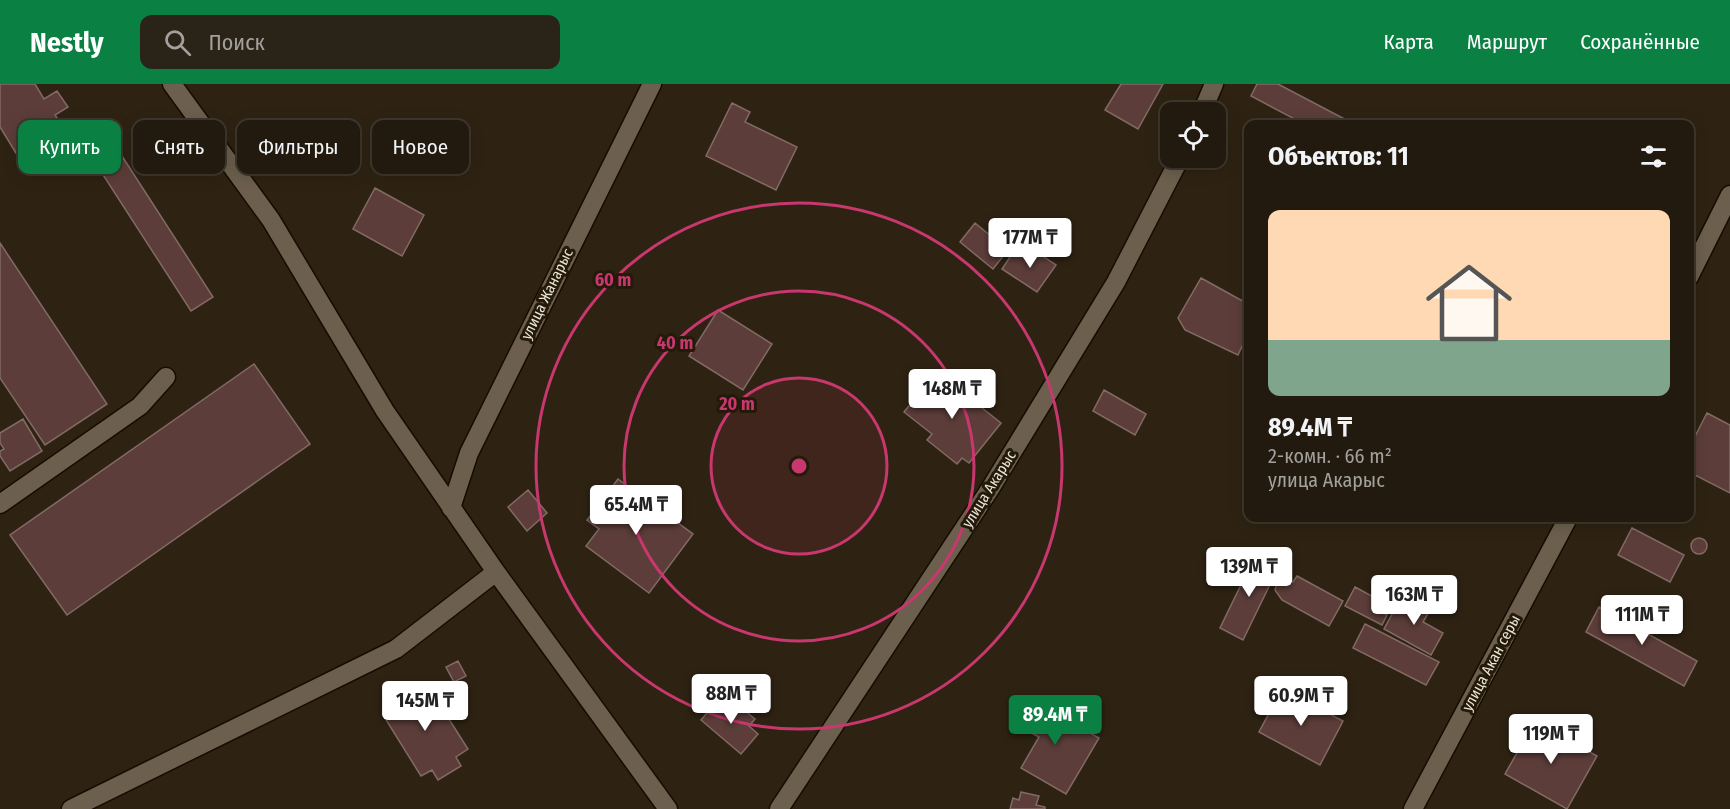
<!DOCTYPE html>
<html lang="ru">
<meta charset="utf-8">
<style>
:root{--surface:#221a0e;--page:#2a2317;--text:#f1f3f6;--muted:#a2a19e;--line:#3f382e;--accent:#0b8043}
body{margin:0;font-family:"Fira Sans Condensed",sans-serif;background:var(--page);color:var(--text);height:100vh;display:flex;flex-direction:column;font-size:22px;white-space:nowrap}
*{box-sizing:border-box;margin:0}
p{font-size:20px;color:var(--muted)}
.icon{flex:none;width:33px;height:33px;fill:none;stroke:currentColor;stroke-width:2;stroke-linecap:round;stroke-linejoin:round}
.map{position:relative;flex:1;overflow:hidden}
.details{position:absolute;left:1244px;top:36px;width:450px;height:402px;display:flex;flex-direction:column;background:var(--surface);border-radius:12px;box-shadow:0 3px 15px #0003,0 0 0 2px var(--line)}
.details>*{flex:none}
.banner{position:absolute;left:18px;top:36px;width:570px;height:54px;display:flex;gap:12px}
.fabs{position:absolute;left:1160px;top:18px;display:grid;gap:12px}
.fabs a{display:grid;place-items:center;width:66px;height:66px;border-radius:12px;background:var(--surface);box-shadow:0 3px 15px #0003,0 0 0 2px var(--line);font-size:30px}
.price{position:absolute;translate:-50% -51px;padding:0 14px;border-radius:6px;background:#fff;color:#222;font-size:20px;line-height:39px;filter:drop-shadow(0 2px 3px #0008)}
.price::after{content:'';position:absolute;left:50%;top:36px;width:18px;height:14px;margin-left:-9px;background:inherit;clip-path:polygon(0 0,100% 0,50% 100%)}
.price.selected{background:var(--accent);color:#fff}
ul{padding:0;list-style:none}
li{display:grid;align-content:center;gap:12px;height:318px;padding:0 24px}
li+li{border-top:2px solid var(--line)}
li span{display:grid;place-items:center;height:186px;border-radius:12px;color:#555}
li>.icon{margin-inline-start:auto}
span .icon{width:108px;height:108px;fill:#fffc;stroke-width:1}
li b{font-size:26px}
h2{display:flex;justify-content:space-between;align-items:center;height:72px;padding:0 24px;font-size:26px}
.tag{padding:0 21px;border-radius:12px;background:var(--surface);box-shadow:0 3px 15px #0003,0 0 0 2px var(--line);font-size:21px;line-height:54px}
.tag.selected{background:var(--accent);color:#fff}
header{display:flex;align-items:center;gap:36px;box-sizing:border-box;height:84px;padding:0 30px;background:var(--accent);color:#fff}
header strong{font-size:28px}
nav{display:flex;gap:33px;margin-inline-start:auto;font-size:21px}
.search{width:420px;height:54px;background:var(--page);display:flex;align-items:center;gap:15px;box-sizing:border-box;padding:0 21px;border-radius:12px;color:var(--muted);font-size:22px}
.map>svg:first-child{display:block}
</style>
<header>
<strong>Nestly</strong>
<div class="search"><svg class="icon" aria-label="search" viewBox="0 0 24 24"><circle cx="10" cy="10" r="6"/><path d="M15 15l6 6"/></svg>Поиск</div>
<nav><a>Карта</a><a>Маршрут</a><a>Сохранённые</a></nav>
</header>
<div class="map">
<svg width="1730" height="725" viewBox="0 0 1730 725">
<rect width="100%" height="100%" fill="#2e2313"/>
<path fill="#5c3d39" stroke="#826a66" stroke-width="1.5" d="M0,0H35L44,15L57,7L68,23L55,31L73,60L27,87L0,43Z
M1121,0H1163L1138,45L1105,26Z
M1257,0H1278L1354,40H1304L1251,12Z
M732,19L750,28L745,38L797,63L776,106L706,72Z
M120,69L213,213L191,227L98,83Z
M375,104L424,131L402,172L353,145Z
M975,139L1008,166L993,185L960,158Z
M0,159L107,320L45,361L0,294Z
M1032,165L1056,181L1037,208L1002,185L1014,167L1025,175Z
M1201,194L1248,220V249L1238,271L1185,246L1178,234Z
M718,226L772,260L743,306L689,272Z
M254,280L310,360L67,531L10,451Z
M937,288L1001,339L969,379L962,374L957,380L927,356L932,350L904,328Z
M1104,306L1146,330L1135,351L1093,327Z
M1707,329L1730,341V409L1689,388V364Z
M23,335L42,367L10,387L0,372V367L4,365L0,359V349Z
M618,395L693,450L649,509L586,462L599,445L587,436Z
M528,406L547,429L527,447L508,423Z
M1632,444L1684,471L1670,498L1618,471Z
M1691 462a8 8 0 1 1 16 0a8 8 0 1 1-16 0Z
M1255,472L1278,484L1243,556L1220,544Z
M1297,492L1343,517L1329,542L1282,516L1275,506L1278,495L1284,493L1293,498Z
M1355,503L1381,517L1377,525L1387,531L1382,541L1345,522Z
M1413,512L1432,523L1423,538L1443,549L1431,571L1384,545L1397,521L1405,526Z
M1599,523L1697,577L1684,602L1586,548Z
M1365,540L1439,578L1426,601L1353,564Z
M458,577L466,592L454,598L446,583Z
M426,599L468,665L456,673L461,682L438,696L432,686L421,692L383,631L391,626L390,615L408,604L413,606Z
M1282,605L1343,637L1320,681L1259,648Z
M1028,614L1099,654L1066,710L1021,684L1039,653L1019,642L1018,631Z
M717,617L726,624L733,617L755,635L749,642L758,650L741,670L701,636Z
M1535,637L1597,672L1567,725L1505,690Z
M1021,708L1039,712L1036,721L1045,723V725H1010L1013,714L1019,716Z"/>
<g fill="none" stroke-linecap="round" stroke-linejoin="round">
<g stroke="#160c01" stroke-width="21">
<path id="minor" d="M172,0L271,136L385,327L496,488L668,725
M1202,28L1214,0
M1689,193L1730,111
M0,420L140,322L166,293
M451,424L469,369L652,0
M71,725L396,565L496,488
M779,725L990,405L1116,198L1180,74
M1413,725L1568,434"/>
</g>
<use href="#minor" stroke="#6c5f4d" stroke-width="18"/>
</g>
<circle cx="799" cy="382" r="88" fill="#c8376e" fill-opacity=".12"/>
<g fill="none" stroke="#c8376e" stroke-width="3">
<circle cx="799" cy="382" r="88"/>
<circle cx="799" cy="382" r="175"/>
<circle cx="799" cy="382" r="263"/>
</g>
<g text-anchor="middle" stroke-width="6" stroke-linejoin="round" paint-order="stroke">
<g font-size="15" fill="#ebe4d9" stroke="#241a0a">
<text transform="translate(547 210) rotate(-64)" y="5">улица Жанарыс</text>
<text transform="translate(989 405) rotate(-58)" y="5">улица Акарыс</text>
<text transform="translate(1491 579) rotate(-62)" y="5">улица Акан серы</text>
</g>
</g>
<circle cx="799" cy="382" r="9" fill="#c8376e" stroke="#241a0a" stroke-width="3"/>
<g font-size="18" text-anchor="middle" font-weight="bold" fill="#c8376e" stroke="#241a0a" stroke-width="6" stroke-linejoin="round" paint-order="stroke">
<text x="613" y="202">60 m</text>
<text x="675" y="265">40 m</text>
<text x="737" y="326">20 m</text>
</g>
</svg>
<div class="fabs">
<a><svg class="icon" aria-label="locate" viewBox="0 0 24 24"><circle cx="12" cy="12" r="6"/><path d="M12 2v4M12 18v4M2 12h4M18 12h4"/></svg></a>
</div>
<b class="price" style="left:1030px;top:185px">177M ₸</b>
<b class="price" style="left:952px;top:336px">148M ₸</b>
<b class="price" style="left:636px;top:452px">65.4M ₸</b>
<b class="price" style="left:1249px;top:514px">139M ₸</b>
<b class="price" style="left:1414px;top:542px">163M ₸</b>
<b class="price" style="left:1642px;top:562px">111M ₸</b>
<b class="price" style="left:731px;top:641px">88M ₸</b>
<b class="price" style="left:1301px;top:643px">60.9M ₸</b>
<b class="price" style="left:425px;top:648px">145M ₸</b>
<b class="price selected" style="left:1055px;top:662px">89.4M ₸</b>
<b class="price" style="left:1551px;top:681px">119M ₸</b>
<div class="banner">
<a class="tag selected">Купить</a>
<a class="tag">Снять</a>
<a class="tag">Фильтры</a>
<a class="tag">Новое</a>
</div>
<section class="details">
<h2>Объектов: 11<svg class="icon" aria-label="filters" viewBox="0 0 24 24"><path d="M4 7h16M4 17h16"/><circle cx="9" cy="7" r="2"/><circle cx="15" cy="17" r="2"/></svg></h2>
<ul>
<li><span style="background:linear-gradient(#ffd9b3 70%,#7fa58c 0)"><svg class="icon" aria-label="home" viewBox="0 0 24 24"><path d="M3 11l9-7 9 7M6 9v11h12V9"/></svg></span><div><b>89.4M ₸</b><p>2-комн. · 66 m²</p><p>улица Акарыс</p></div></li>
</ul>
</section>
</div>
